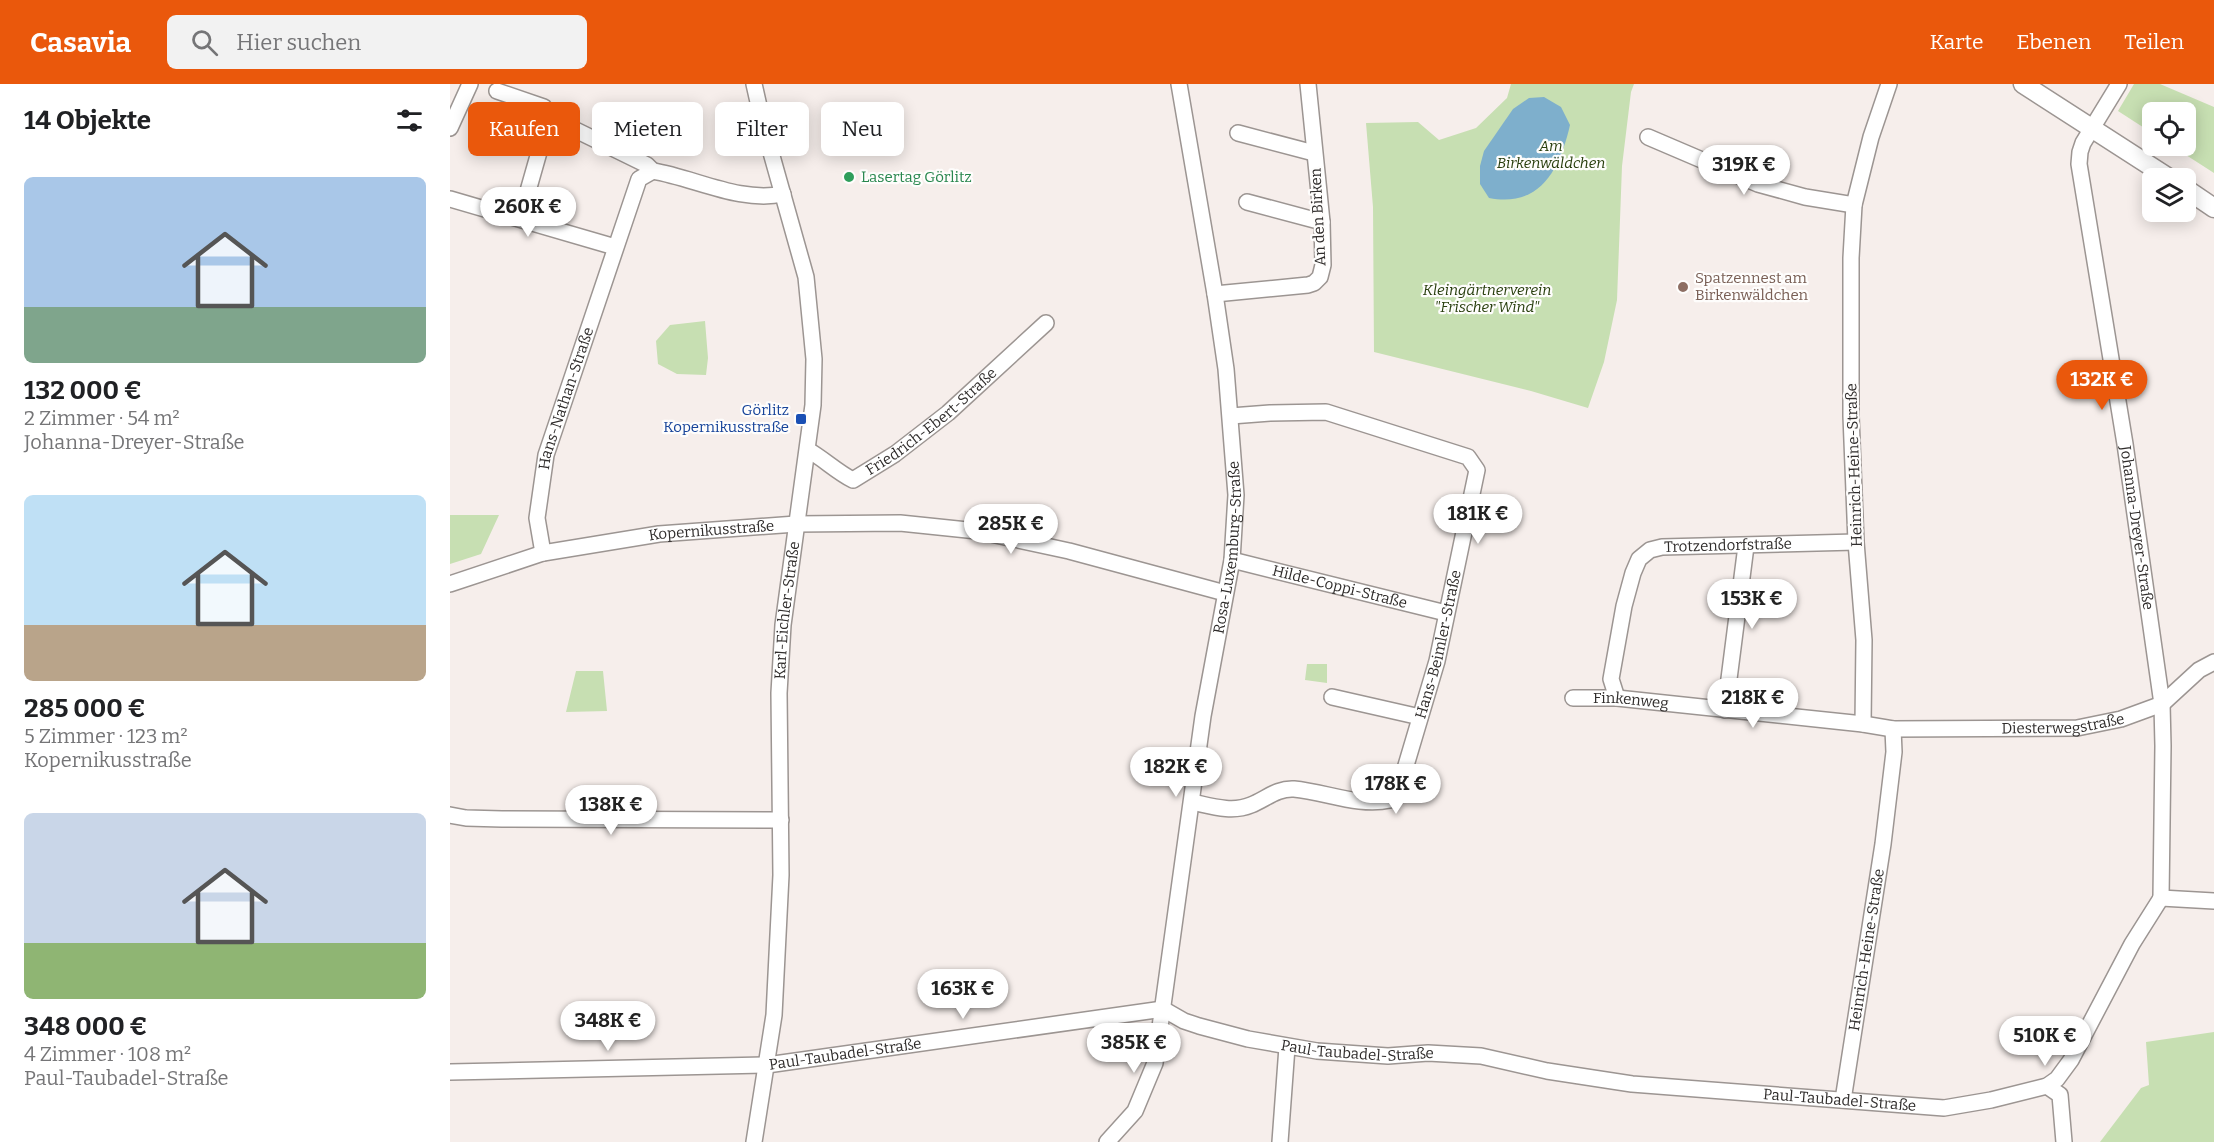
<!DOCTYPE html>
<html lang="de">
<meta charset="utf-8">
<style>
:root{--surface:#fff;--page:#f2f2f2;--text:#202124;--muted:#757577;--accent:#ea580c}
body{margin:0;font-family:Bitter,serif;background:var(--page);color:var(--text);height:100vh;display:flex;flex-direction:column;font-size:22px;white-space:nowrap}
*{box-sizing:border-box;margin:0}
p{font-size:20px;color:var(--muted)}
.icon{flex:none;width:33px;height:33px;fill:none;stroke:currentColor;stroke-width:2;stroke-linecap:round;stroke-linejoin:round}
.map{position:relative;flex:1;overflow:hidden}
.drawer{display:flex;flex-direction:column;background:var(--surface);width:450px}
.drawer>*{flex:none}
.top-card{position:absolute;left:18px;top:18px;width:570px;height:54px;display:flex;gap:12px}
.buttons{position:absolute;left:1692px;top:18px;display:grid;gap:12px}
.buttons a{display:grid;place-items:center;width:54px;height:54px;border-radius:9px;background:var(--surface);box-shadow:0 3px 15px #0003;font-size:30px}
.price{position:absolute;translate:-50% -51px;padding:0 14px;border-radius:21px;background:#fff;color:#222;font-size:20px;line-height:39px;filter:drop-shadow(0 2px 3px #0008)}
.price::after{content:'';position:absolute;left:50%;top:36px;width:18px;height:14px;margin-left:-9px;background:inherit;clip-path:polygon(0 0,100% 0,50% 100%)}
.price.current{background:var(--accent);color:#fff}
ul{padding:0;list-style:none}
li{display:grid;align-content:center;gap:12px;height:318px;padding:0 24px}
li span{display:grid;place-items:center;height:186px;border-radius:9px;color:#555}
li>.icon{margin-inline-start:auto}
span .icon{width:108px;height:108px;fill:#fffc;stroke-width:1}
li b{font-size:26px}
h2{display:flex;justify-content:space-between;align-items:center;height:72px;padding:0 24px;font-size:26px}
.chip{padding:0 21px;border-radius:9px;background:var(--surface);box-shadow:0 3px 15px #0003;font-size:21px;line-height:54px}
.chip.current{background:var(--accent);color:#fff}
header{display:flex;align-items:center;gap:36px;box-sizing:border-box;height:84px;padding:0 30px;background:var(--accent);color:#fff}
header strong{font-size:28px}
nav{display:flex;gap:33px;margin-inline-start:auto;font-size:21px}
.search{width:420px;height:54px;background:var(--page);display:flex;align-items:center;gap:15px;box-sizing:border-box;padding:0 21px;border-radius:9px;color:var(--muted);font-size:22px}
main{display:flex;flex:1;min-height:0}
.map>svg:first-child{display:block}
</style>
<header>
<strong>Casavia</strong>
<div class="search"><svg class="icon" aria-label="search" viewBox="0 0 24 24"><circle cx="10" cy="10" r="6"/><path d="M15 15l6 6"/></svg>Hier suchen</div>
<nav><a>Karte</a><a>Ebenen</a><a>Teilen</a></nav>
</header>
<main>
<section class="drawer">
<h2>14 Objekte<svg class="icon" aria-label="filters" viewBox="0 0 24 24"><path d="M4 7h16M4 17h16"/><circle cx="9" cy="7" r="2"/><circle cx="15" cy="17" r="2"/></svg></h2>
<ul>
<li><span style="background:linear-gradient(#a9c7e8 70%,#7fa58c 0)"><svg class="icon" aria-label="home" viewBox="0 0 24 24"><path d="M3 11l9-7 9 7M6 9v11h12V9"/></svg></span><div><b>132 000 €</b><p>2 Zimmer · 54 m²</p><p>Johanna-Dreyer-Straße</p></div></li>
<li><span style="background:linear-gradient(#bfe0f5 70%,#b9a48a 0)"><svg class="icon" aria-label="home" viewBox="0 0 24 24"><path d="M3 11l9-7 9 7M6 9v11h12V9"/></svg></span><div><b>285 000 €</b><p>5 Zimmer · 123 m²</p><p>Kopernikusstraße</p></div></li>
<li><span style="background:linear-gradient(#c9d6e8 70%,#8fb573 0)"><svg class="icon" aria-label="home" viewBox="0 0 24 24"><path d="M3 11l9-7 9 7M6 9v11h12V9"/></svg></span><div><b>348 000 €</b><p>4 Zimmer · 108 m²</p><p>Paul-Taubadel-Straße</p></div></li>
</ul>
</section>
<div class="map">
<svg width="1764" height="1058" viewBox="0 0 1764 1058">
<rect width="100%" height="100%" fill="#f6eeeb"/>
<path fill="#c7dfb2" d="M1061,0H1184L1181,8L1172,82L1167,216L1154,278L1138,324L1081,307L924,268L923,123L916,39L968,38L989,56L1026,44L1057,14Z
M1684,0H1710L1764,23V89L1722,62H1736V28H1702V49L1668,27Z
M255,237L258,274L256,291L227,290L208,280L206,257L220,241Z
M0,431H49L31,470L0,480Z
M857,580H877V599L855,596Z
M126,587H153L157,627L116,628Z
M1764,948V1058H1650L1691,1004L1699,1001L1696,958Z"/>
<path fill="#7eafcc" d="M1094,13L1111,23L1120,41C1110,84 1091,124 1039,114L1030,100V82L1034,67L1063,25L1079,14Z"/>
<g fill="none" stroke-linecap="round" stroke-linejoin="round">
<g stroke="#9c9592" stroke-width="18">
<g id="minor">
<path id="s1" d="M1669,0L1633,59L1630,68L1629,80L1675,360L1712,620L1713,662L1711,814"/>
<path d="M47,7L94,23L99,33L76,114"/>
<path d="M99,33L197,81L203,87"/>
<path d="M0,44L20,0"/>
<path d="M788,49L864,69"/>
<path d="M1198,53L1308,100L1355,113L1404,121"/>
<path d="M0,115L165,163"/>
<path d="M797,118L872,138"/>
<path d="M765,210L858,201L864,199L870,193L873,181L872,138L858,0"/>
<path id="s2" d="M358,366C374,375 387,388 403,396L445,370L498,329L596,239"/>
<path id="s3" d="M93,469L87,434L96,371L189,95L203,87C245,94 290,119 333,110"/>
<path id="s4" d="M782,476L996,529"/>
<path id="s5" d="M0,500L93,469L209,450L346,440L450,439L527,447L619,467L775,509"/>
<path d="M882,613L970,633"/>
<path id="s6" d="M1123,614H1167L1413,640L1443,645L1627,644L1671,635L1712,620L1749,586L1764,578"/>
<path id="s7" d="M1167,614L1161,595L1174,522L1183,489L1189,475L1200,466L1212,463L1406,458"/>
<path d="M1275,626L1296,462"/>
<path d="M1413,640L1414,556L1406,458L1401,332V174L1404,121L1421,53L1439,0"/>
<path id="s8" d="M742,718C761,722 782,729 801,721C816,715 827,704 844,705C876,708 909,723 940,716L949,705L987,577L1027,386L1018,373L876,328L820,329L781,332"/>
<path d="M0,731L16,734L52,735L331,736"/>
<path d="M1711,814L1764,817"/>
<path id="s9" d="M0,988L317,981L713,925L734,937L749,942L798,955L867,967L938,972L978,969L1031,972L1097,987L1182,1000L1494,1024L1541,1016L1597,1002L1607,995L1621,976L1682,860L1711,814"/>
<path d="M1597,1002L1610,1011L1614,1058"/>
<path id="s10" d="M1393,1016L1433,760L1444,668L1443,645"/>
<path id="s11" d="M304,1058L324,931L331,791L329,609L333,541L363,321L364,275L356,193L313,40L304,0"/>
<path id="s12" d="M657,1058L685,1027L705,979L753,632L782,476L786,411L776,285L765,210L729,0"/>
<path d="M830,1058L837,963"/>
</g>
</g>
<g stroke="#9c9592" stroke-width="21">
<path id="major" d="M1573,0L1719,94
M1736,105L1764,124"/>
</g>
<use href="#minor" stroke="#fff" stroke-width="15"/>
<use href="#major" stroke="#fff" stroke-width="18"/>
</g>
<circle fill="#2e9e5b" stroke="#fefdfc" stroke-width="2" cx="399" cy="93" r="6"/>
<circle fill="#8d6e63" stroke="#fefdfc" stroke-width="2" cx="1233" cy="203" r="6"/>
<rect fill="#1a4fb4" stroke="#fefdfc" stroke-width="2" x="345" y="329" width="12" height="12" rx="3"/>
<g text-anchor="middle" stroke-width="4.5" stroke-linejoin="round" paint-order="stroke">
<g font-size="15" font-style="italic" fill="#283e0d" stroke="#fefdfc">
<text x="1101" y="67">Am<tspan x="1101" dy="17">Birkenwäldchen</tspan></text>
<text x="1037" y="211">Kleingärtnerverein<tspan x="1037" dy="17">"Frischer Wind"</tspan></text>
</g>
<g font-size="15" fill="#27864d" stroke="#fefdfc" text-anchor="start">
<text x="411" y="98">Lasertag Görlitz</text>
</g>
<g font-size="15" fill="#2f2c2b" stroke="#fefdfc">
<text transform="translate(868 133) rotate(-93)" y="5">An den Birken</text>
<text dy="5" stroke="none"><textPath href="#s3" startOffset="159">Hans-Nathan-Straße</textPath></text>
<text dy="5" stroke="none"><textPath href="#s2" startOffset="152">Friedrich-Ebert-Straße</textPath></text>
<text transform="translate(1404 381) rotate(-92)" y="5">Heinrich-Heine-Straße</text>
<text dy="5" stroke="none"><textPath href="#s1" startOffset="459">Johanna-Dreyer-Straße</textPath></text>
<text dy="5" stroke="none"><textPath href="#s5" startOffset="268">Kopernikusstraße</textPath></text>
<text dy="5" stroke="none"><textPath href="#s12" startOffset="615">Rosa-Luxemburg-Straße</textPath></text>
<text dy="5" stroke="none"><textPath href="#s7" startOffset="236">Trotzendorfstraße</textPath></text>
<text dy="5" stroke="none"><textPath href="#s4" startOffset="111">Hilde-Coppi-Straße</textPath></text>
<text dy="5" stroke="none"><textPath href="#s11" startOffset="534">Karl-Eichler-Straße</textPath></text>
<text dy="5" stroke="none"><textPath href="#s8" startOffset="368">Hans-Beimler-Straße</textPath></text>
<text dy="5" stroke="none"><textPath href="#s6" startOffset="58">Finkenweg</textPath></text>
<text dy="5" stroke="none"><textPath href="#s6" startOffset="492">Diesterwegstraße</textPath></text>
<text dy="5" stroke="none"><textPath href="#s10" startOffset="152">Heinrich-Heine-Straße</textPath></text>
<text dy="5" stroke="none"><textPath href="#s9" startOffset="918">Paul-Taubadel-Straße</textPath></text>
<text dy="5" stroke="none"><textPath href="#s9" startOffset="396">Paul-Taubadel-Straße</textPath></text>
<text dy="5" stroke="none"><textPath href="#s9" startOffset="1404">Paul-Taubadel-Straße</textPath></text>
</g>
<g font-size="15" fill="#785e54" stroke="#fefdfc" text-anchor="start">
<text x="1245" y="199">Spatzennest am<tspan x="1245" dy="17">Birkenwäldchen</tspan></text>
</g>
<g font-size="15" fill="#164399" stroke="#fefdfc" text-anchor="end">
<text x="339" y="331">Görlitz<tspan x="339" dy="17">Kopernikusstraße</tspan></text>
</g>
</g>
</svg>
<div class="buttons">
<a><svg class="icon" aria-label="locate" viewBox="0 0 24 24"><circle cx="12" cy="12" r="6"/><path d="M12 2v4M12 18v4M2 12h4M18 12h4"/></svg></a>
<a><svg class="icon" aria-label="layers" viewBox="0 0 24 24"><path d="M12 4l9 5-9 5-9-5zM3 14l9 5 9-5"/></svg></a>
</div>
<b class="price" style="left:1294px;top:112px">319K €</b>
<b class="price" style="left:78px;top:154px">260K €</b>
<b class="price current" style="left:1652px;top:327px">132K €</b>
<b class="price" style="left:1028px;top:461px">181K €</b>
<b class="price" style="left:561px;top:471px">285K €</b>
<b class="price" style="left:1302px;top:546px">153K €</b>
<b class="price" style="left:1303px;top:645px">218K €</b>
<b class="price" style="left:726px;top:714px">182K €</b>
<b class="price" style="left:946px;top:731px">178K €</b>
<b class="price" style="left:161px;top:752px">138K €</b>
<b class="price" style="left:513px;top:936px">163K €</b>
<b class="price" style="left:158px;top:968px">348K €</b>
<b class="price" style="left:1595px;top:983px">510K €</b>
<b class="price" style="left:684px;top:990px">385K €</b>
<div class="top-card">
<a class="chip current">Kaufen</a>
<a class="chip">Mieten</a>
<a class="chip">Filter</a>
<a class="chip">Neu</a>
</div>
</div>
</main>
